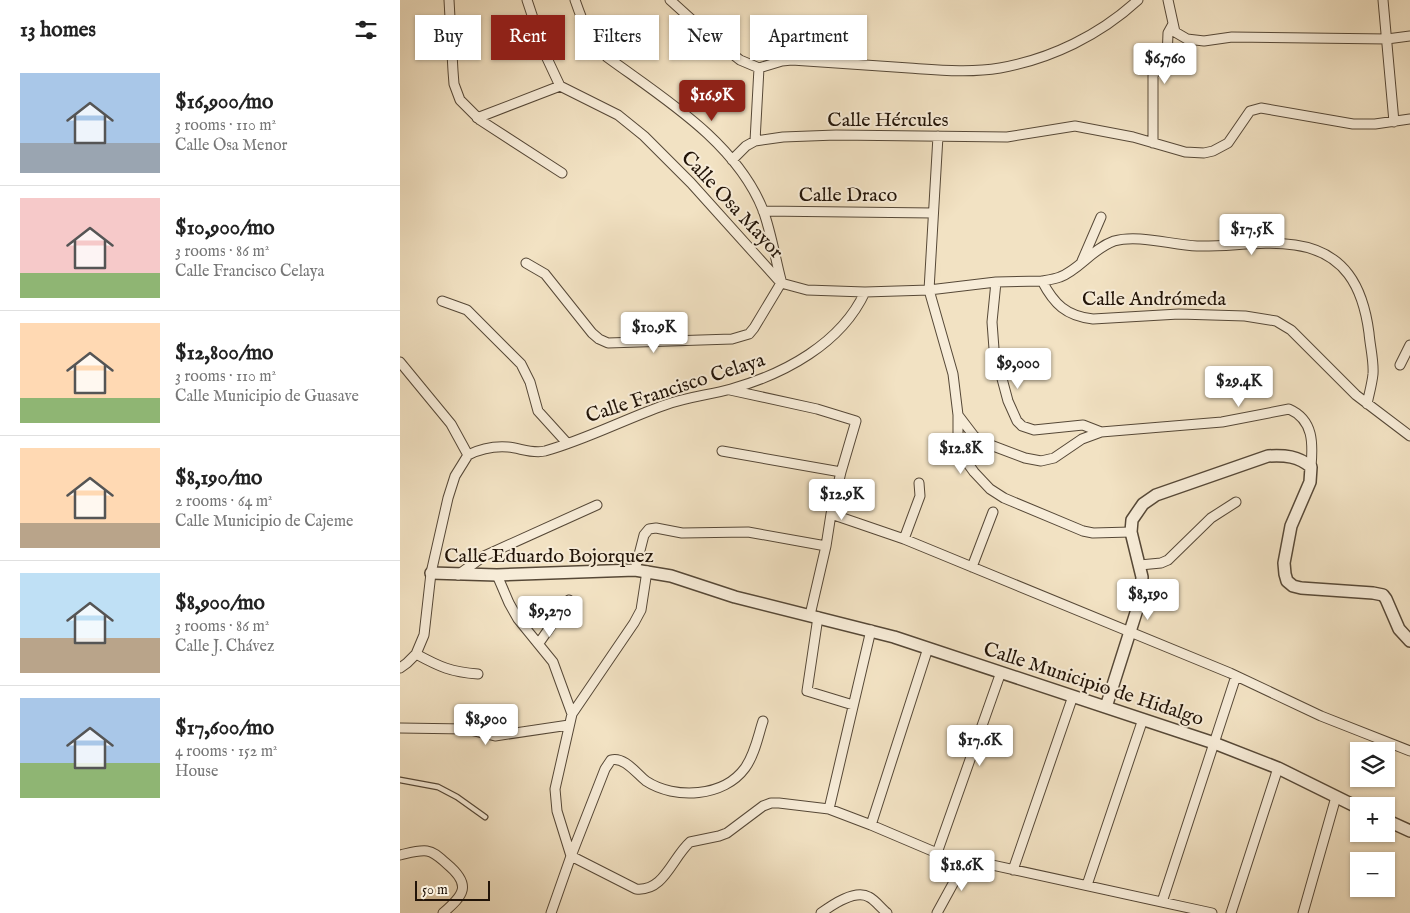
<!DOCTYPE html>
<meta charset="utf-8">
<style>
:root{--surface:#fff;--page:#f2f2f2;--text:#222;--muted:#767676;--line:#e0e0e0;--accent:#8f2418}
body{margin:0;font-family:"IM FELL English",serif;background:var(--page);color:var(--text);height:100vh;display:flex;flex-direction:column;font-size:19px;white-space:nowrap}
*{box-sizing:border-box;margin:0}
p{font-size:16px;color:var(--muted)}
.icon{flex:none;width:28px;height:28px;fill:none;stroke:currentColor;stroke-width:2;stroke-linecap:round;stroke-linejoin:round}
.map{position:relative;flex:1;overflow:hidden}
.side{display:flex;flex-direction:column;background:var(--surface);width:400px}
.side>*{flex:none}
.banner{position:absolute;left:15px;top:15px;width:475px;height:45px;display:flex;gap:10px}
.tools{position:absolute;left:950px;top:742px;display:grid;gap:10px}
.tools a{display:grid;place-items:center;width:45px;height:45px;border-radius:0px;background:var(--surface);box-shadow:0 1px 4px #0004;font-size:25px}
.scale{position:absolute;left:15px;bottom:12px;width:75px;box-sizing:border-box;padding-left:5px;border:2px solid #221408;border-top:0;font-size:14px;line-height:18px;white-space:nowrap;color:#221408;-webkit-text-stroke:4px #f7ecd8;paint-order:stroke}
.price{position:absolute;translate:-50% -42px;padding:0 11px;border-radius:5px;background:#fff;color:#222;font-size:16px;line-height:32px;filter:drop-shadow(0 1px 2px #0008)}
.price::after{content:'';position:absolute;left:50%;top:30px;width:15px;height:11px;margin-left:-8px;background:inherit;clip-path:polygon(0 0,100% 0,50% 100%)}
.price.current{background:var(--accent);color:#fff}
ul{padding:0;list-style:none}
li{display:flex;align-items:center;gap:15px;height:125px;padding:0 20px}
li+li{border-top:1px solid var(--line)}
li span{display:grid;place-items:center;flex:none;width:140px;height:100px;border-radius:0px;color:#555}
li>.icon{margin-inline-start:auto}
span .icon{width:60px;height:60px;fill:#fffc;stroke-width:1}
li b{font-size:21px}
h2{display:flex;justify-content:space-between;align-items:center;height:60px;padding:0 20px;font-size:21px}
.tag{padding:0 18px;border-radius:0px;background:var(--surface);box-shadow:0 1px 4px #0004;font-size:18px;line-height:45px}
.tag.current{background:var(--accent);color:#fff}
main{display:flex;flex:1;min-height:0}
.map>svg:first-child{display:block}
</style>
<main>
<section class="side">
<h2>13 homes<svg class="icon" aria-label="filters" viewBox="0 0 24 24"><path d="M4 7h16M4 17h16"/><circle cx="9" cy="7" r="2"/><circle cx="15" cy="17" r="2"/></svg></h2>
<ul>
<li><span style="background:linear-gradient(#a9c7e8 70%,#9aa5b1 0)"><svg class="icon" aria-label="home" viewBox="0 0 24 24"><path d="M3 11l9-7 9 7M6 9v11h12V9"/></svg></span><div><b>$16,900/mo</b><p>3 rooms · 110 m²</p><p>Calle Osa Menor</p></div></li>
<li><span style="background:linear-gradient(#f6c9c9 75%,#8fb573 0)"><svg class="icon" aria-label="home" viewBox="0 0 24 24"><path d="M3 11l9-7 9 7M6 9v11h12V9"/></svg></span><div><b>$10,900/mo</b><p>3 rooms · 86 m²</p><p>Calle Francisco Celaya</p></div></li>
<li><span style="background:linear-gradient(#ffd9b3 75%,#8fb573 0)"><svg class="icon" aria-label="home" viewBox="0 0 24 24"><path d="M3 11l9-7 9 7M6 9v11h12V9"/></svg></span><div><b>$12,800/mo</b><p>3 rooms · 110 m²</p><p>Calle Municipio de Guasave</p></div></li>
<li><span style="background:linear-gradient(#ffd9b3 75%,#b9a48a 0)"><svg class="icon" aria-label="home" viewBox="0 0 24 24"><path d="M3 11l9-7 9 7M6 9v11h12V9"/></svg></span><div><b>$8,190/mo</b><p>2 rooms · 64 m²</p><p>Calle Municipio de Cajeme</p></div></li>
<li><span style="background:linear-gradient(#bfe0f5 65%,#b9a48a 0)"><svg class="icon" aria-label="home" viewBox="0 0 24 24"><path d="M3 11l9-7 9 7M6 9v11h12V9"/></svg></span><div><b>$8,900/mo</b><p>3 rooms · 86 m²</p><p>Calle J. Chávez</p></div></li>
<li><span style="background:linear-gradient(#a9c7e8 65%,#8fb573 0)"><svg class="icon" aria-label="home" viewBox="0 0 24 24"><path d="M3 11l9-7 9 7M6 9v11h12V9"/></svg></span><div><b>$17,600/mo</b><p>4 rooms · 152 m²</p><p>House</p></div></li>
</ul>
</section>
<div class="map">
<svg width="1010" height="913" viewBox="0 0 1010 913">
<rect width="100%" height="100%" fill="#f2e2c3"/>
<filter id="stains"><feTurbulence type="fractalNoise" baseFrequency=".004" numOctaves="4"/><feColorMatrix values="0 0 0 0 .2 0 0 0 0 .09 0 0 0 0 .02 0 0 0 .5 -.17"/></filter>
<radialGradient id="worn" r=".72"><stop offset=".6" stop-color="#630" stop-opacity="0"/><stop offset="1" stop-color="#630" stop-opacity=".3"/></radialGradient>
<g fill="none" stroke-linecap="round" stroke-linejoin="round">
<g stroke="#564837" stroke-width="7">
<path id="service" d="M0,780L38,787L57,797L85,817"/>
</g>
<g stroke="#564837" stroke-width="11">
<path id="minor" d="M49,0L53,71L54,84L60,100L80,120L162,173
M127,0L145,54L160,86L218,115L244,136L291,183L381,283L407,290L465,292L529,290L596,282L642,281C654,304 666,316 693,319L779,314L845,316L876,321L891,330L956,395L1010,436
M175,0C183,23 189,40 207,57C263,98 336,142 363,210C371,232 375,257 381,280
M270,0L311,37L340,60L359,68L355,141
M768,0L775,32L787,39L804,41L832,37L987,39L1010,36
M983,0L994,122
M359,68L382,61L392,60C431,63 470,65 509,68C539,70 570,73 600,68C651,59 700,35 738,0
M77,118L160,86
M538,136L529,290L553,374L558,415V437L561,454L574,472L590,489L604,498L683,531L693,533L731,532
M753,143V76L755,71L767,59L768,33L773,24
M332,160L346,146L355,141L383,137L436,135L607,137L675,126L733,137L785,152L804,153L813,151L828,143L850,111L861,108L953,124H975L1010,119
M363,211L533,213
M682,261L701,217
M126,263L145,274L192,333L199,339L208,343L332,339L349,334L354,328L381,283
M642,281C648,280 655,279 660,277C679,270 692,249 714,241C738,234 772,245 797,246C829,247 863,240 895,245C945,252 963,287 969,333C970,346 974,361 973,374C972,384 969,394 967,404
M596,282L592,322L594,349L608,401L617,421L622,426L634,430L683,425L701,432
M42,301L67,310L121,364L130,382L138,411L167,443
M0,362L51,424L68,455
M1000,365L1010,345
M330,390L417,409L456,421L441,472L431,514L426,546L410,615
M558,415L574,436L580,441L625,458L641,461L654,458L682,439L701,432L822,422L889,409C914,420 913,444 911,467
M322,451L441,472
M68,455C80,449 95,446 108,447C120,448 132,454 145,451C185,440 225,419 265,405C287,397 309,395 331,389C384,374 441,344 465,292
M431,514L504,539L830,673L921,716L1010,751
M504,539L520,496L519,483
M740,565L761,563L768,560L811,518L836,502
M572,567L593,512
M235,570L244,535L249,529L256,528L282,533L348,532L426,546
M58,575L84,556L197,505
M97,575L109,603L118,619L153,662L172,714
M418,617L407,691L453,705
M139,643L169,600
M16,654C40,667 51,672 78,674
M0,668L7,663L16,654L24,635L31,573L48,498L55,476L68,455
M363,721C358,736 355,754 345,768C324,797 275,800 246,781C237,774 224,756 211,760L205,769L171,856L236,889C264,892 272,858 290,842L319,836L327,833L363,806L371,803H379L429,809L471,825L537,853L812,913
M0,728L66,729L95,736L169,725
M429,809L471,630
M471,825L528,648
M537,853L601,672
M0,855C9,853 18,850 27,851C35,852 41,859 47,864C72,885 64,895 43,913
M613,870L673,696
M687,885L743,719
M762,902L836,676
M151,913L171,856L157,811L155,789L172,714L234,623L241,610L247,571
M421,913C432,905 455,889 469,897C475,900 481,908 487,913
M537,913L566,860
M831,913L878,768
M903,913L936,797"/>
</g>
<g stroke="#564837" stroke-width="14">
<path id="tertiary" d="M31,573L97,575L235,570L271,576L335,597L494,637L814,743L878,768L959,808
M706,707L741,597L742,577L731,532L732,520L743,504L756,495L868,456C885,455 898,456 911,467L910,482L891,526L884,563L885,574L887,581L893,586L901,588L973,593L983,595L986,599L999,629L1010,641
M986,820L1010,831"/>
</g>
<use href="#service" stroke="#f7ecd8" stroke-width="4.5"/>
<use href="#minor" stroke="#f7ecd8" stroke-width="9"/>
<use href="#tertiary" stroke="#f7ecd8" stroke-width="11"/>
</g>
<g text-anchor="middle" stroke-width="4" stroke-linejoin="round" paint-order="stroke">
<g font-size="20" fill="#221408" stroke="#f7ecd8">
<text x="488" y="126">Calle Hércules</text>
<text x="448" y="201">Calle Draco</text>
<text transform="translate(333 204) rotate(47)" y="7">Calle Osa Mayor</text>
<text x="754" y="305">Calle Andrómeda</text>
<text transform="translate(275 387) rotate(-18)" y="7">Calle Francisco Celaya</text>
<text x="149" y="562">Calle Eduardo Bojorquez</text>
<text transform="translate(694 683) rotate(18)" y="7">Calle Municipio de Hidalgo</text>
</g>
</g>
<rect width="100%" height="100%" filter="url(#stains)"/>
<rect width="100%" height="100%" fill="url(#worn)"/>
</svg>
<div class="tools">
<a><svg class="icon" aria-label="layers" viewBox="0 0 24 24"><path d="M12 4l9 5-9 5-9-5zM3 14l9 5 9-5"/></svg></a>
<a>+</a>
<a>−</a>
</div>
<div class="scale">50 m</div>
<b class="price" style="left:765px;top:85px">$6,760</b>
<b class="price current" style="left:312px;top:122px">$16.9K</b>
<b class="price" style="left:852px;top:256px">$17.5K</b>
<b class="price" style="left:254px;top:354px">$10.9K</b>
<b class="price" style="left:618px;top:390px">$9,000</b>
<b class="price" style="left:839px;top:408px">$29.4K</b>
<b class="price" style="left:561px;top:475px">$12.8K</b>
<b class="price" style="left:442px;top:521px">$12.9K</b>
<b class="price" style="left:748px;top:621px">$8,190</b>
<b class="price" style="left:150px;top:638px">$9,270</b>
<b class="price" style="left:86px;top:746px">$8,900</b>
<b class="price" style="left:580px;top:767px">$17.6K</b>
<b class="price" style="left:562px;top:892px">$18.6K</b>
<div class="banner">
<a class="tag">Buy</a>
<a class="tag current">Rent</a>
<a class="tag">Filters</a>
<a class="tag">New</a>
<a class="tag">Apartment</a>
</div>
</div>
</main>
